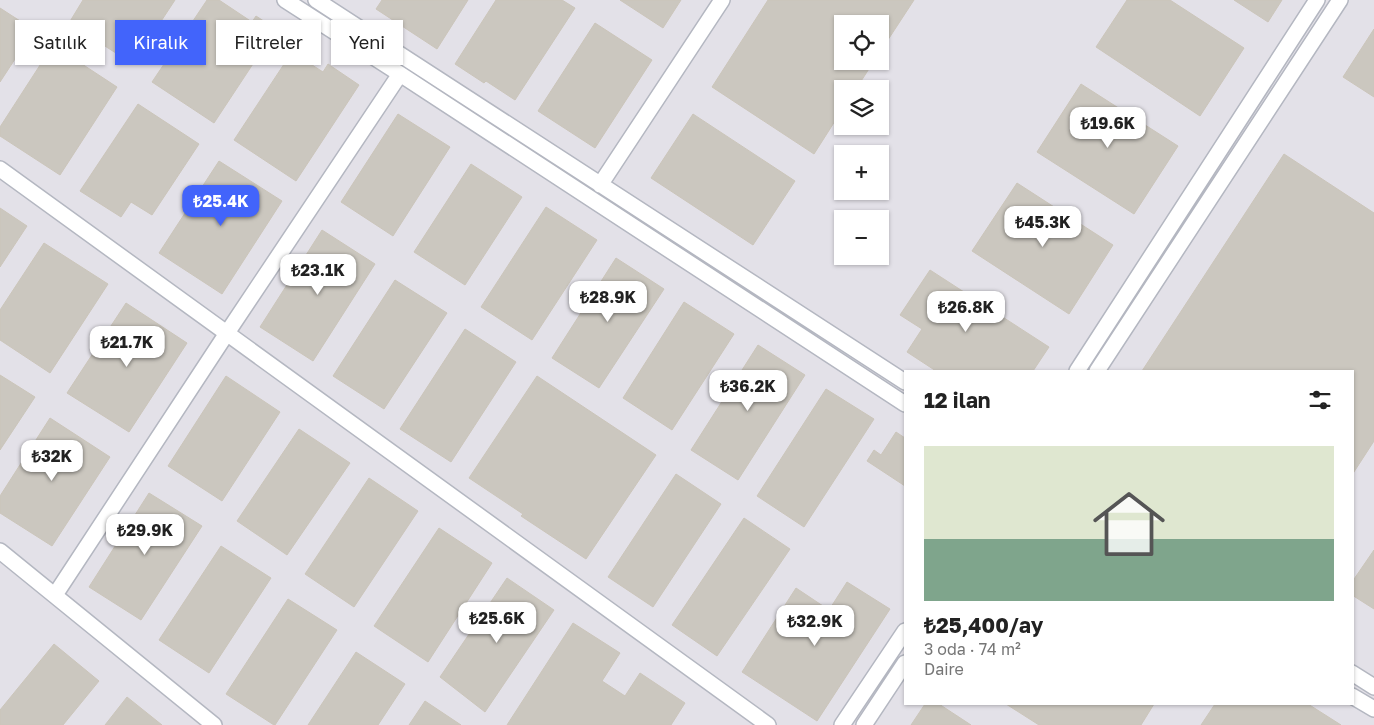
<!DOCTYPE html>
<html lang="tr">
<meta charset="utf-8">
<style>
:root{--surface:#fff;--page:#f6f6f6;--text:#222;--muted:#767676;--line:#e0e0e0;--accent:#4264fb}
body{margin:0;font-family:"Golos Text",sans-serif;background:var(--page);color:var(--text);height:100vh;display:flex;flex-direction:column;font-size:19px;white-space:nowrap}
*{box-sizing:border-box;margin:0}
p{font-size:16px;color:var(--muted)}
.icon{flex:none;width:28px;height:28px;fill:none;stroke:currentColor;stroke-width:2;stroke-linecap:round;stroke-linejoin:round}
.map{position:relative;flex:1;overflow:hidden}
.side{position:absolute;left:904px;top:370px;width:450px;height:335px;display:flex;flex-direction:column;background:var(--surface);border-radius:0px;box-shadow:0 1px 4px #0004}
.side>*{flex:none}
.banner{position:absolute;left:15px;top:20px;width:475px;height:45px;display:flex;gap:10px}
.tools{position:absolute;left:834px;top:15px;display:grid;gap:10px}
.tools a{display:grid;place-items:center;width:55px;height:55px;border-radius:0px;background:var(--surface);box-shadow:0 1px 4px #0004;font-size:25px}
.price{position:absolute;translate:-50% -42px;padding:0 11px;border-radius:10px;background:#fff;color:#222;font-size:16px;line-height:32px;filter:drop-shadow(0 1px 2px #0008)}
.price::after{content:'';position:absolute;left:50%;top:30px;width:15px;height:11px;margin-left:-8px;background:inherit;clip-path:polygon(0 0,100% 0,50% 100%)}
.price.active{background:var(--accent);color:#fff}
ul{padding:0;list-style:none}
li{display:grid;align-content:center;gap:10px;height:265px;padding:0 20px}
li+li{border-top:1px solid var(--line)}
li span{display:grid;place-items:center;height:155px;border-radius:0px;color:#555}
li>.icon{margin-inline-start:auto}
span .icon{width:90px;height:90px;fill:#fffc;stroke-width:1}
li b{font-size:21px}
h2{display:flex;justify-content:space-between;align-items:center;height:60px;padding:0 20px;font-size:21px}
.chip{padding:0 18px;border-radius:0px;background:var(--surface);box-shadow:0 1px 4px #0004;font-size:18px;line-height:45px}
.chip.active{background:var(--accent);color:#fff}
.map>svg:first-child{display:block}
</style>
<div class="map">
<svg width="1374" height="725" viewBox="0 0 1374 725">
<rect width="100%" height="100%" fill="#efe9e1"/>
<path fill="#e3e1e8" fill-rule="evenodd" d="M0,0H1374V725H0ZM842,24H880V61H842ZM842,89H880V126H842ZM842,154H880V191H842ZM842,219H880V256H842ZM905,371H1352V704H905Z"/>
<path fill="#cbc7bf" stroke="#cbc5ba" d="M83,0H175L133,64L69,23Z
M207,0H219L252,22L256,16L276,29L214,123L152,82Z
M382,0H468L437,49L376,9Z
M496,0H562L575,8L515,100L486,81L484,83L455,64Z
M620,0H681L663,28Z
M768,0H914L880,52V24H842V61H874L856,89H842V110L814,154L712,87Z
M1127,0H1170L1244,48L1200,116L1096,47Z
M1234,0H1282L1268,22Z
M0,8L34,30L0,82Z
M595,23L652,60L595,148L538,111Z
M1374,29V97L1343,77Z
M53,45L117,87L60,175L0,136V127Z
M292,52L323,72L328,64L359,85L296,181L234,140Z
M1081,84L1178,146L1134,214L1037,152Z
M138,104L199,144L152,215L131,202L121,217L80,191Z
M398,114L450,147L393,236L341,202Z
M693,114L795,181L753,245L651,178Z
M1284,154L1374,213V441L1352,475V371H1142Z
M219,161L282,201L222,294L159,253Z
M471,164L522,197L465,285L414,252Z
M1017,183L1113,245L1069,314L972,251Z
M546,207L597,240L532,340L481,307Z
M0,208L27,226L0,267Z
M322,230L375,264L313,361L260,327Z
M44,243L108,284L50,373L0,340V310Z
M616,258L664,289L599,388L552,358Z
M930,270L1049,347L1033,371H936L907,352L922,329L900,315Z
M395,280L447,313L384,409L333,376Z
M684,302L734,334L672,430L623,398Z
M126,303L187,343L129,432L67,393Z
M465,329L516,362L451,462L400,429Z
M758,345L805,375L738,480L691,450Z
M0,375L35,397L0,450Z
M226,376L280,412L222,501L168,466Z
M537,376L656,455L586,559L521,516L523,514L469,478Z
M826,389L874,419L804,527L757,496Z
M50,418L110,457L52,546L0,513V496Z
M299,429L350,463L287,555L237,521Z
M896,432L905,438V486L867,461L874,450L881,455Z
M676,474L721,504L653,607L608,577Z
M369,478L418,511L354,607L305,574Z
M149,493L202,526L141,620L89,587Z
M744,518L790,549L717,656L672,625Z
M439,528L492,563L428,662L374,626Z
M221,546L271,578L209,673L159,640Z
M1374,550V609L1352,595V582Z
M507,578L554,610L485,712L440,677Z
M847,582L890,609L817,721L742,672L796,588L829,610Z
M288,599L337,630L275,725H274L226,694Z
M573,623L620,653L602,681L625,696L640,673L685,703L671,725H507Z
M54,644L99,681L63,725H0V710Z
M356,652L405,684L378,725H308Z
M127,697L162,725H105Z
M425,701L461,725H409Z
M925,704H939L971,725H911Z
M1006,704H1154L1141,725H1039Z
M1215,704H1308L1341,725H1201Z"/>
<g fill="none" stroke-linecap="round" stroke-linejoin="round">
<g stroke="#b4b7c1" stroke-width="18">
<path id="minor" d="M285,0L400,74L905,404
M316,0L905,382
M0,169L768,725
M600,185L722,0
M1077,371L1317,0
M1097,371L1340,0
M0,551L214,725
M55,595L227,333L400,74
M1352,673L1374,687
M1352,696L1374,709
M842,725L905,631
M864,725L905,663"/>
</g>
<use href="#minor" stroke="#fff" stroke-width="15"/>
</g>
</svg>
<div class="tools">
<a><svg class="icon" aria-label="locate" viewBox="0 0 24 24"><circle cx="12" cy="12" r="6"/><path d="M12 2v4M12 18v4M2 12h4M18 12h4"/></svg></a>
<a><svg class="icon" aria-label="layers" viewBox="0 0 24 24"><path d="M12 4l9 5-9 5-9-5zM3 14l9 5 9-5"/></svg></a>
<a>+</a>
<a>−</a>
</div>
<b class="price" style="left:1108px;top:149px">₺19.6K</b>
<b class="price active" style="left:221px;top:227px">₺25.4K</b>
<b class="price" style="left:1043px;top:248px">₺45.3K</b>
<b class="price" style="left:318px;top:296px">₺23.1K</b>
<b class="price" style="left:608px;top:323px">₺28.9K</b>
<b class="price" style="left:966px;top:333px">₺26.8K</b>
<b class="price" style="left:127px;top:368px">₺21.7K</b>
<b class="price" style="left:748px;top:412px">₺36.2K</b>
<b class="price" style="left:52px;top:482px">₺32K</b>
<b class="price" style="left:145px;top:556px">₺29.9K</b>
<b class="price" style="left:497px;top:644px">₺25.6K</b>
<b class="price" style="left:815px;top:647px">₺32.9K</b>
<div class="banner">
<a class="chip">Satılık</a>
<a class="chip active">Kiralık</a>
<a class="chip">Filtreler</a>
<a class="chip">Yeni</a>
</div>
<section class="side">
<h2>12 ilan<svg class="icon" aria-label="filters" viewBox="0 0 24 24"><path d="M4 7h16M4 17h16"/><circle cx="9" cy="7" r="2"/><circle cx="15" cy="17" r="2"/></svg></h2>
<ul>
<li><span style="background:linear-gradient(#dfe7d0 60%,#7fa58c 0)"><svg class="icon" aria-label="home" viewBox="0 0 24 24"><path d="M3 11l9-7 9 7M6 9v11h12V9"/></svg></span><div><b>₺25,400/ay</b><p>3 oda · 74 m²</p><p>Daire</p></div></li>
</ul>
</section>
</div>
